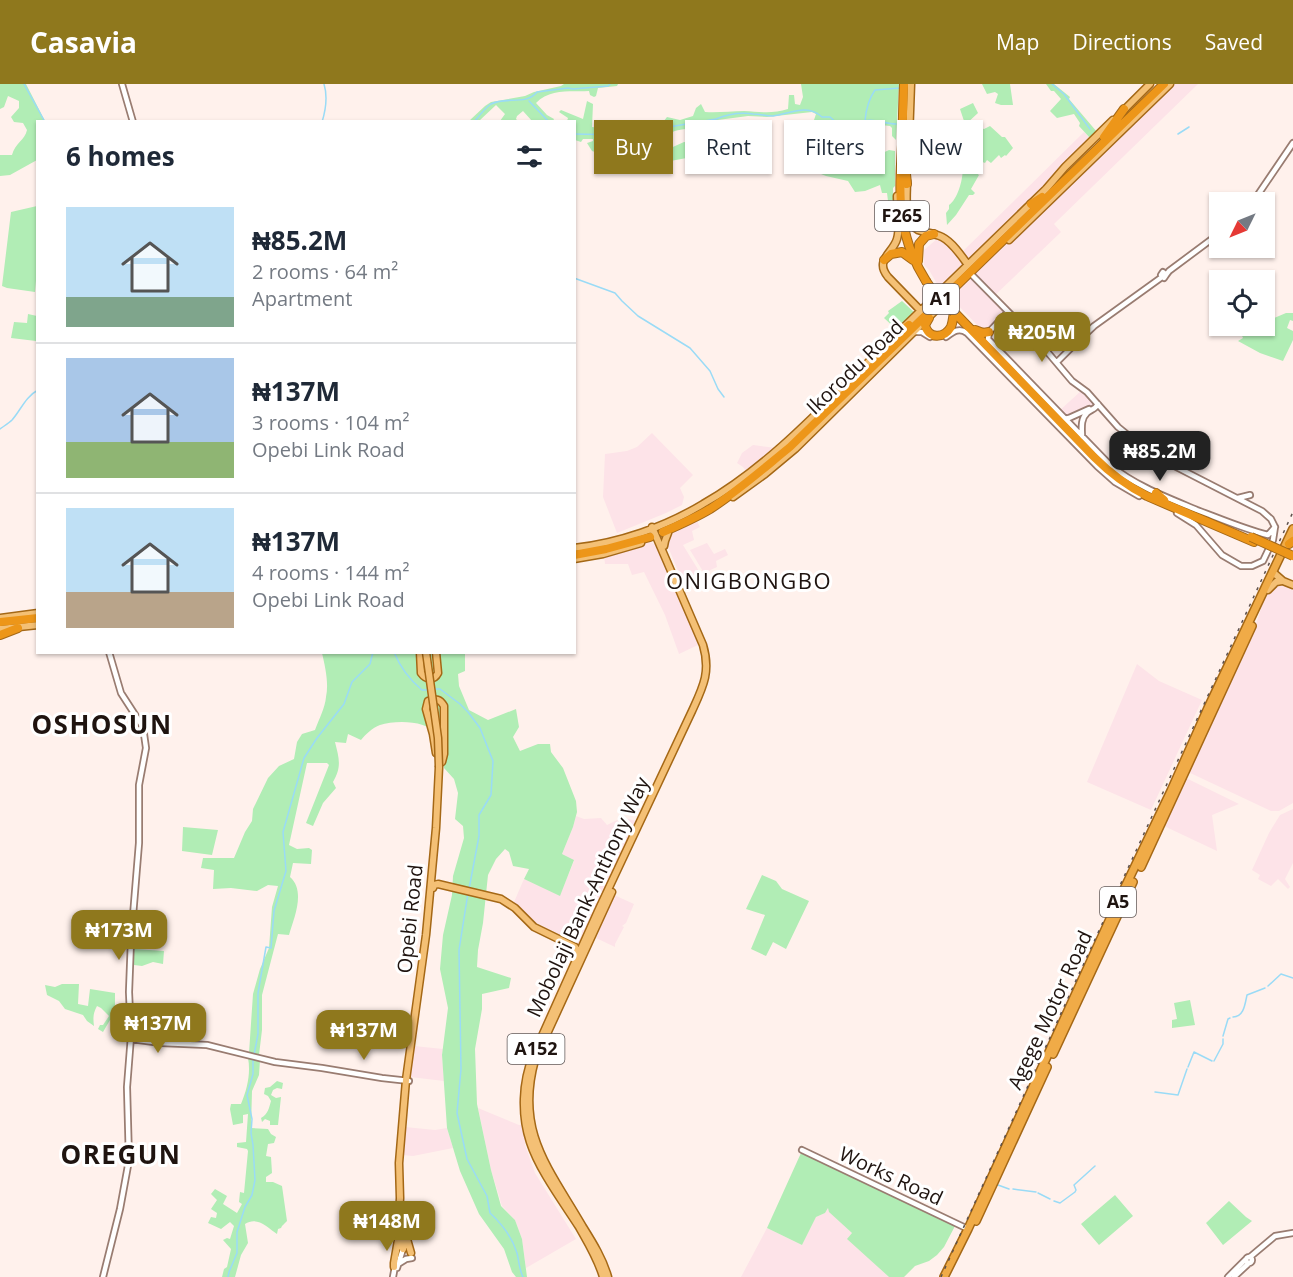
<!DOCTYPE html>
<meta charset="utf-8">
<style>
:root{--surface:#fff;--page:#f2f2f3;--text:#1f2937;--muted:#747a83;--line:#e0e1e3;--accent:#8f781d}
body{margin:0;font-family:"Open Sans",sans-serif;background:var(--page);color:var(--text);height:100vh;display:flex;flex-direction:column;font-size:22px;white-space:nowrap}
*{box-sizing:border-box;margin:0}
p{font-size:20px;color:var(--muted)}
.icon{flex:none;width:33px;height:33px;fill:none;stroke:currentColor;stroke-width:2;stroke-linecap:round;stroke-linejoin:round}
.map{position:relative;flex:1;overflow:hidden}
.panel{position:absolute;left:36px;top:36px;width:540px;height:534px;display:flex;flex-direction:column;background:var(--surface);border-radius:0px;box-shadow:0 2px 4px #0004}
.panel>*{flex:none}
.hud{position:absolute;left:594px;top:36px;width:570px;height:54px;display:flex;gap:12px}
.needle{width:39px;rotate:227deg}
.tools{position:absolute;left:1209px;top:108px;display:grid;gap:12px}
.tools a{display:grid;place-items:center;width:66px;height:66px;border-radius:0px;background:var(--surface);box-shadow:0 2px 4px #0004;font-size:30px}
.price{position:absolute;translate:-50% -51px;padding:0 14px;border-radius:12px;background:var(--accent);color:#fff;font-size:20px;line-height:39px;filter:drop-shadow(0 2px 3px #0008)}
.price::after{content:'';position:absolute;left:50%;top:36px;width:18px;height:14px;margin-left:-9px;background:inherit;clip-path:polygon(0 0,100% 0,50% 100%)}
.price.current{background:#222;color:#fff}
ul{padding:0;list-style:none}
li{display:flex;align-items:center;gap:18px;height:150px;padding:0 30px}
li+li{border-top:2px solid var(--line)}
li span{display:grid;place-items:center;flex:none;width:168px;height:120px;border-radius:0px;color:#555}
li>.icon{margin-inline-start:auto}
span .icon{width:72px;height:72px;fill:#fffc;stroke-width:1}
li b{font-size:26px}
h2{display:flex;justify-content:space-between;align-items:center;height:72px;padding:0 30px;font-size:26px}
.chip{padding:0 21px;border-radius:0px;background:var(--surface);box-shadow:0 2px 4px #0004;font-size:21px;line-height:54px}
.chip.current{background:var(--accent);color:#fff}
header{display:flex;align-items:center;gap:36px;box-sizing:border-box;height:84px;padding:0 30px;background:var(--accent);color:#fff}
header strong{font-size:28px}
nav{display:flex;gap:33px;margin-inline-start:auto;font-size:21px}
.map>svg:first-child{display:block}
</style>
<header>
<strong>Casavia</strong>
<nav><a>Map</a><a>Directions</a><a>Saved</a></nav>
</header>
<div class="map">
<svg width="1293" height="1193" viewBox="0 0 1293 1193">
<rect width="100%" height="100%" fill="#fff1ec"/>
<path fill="#fde3e8" d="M1172,0H1198L1054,140L1061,148L992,214L1005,227L984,248L950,213Z
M1084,48L1090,54L1049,96L1045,103L940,205L929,186L924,181V166L937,155L940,154L959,171Z
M1081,307L1093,321L1092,323L1066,334L1059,327Z
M652,349L693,391L680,404L684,413L682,421L666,429L617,449L603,413L605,370L627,367L637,363Z
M753,361L776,364L747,388L743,383L737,379L742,369Z
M697,437L700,443L692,447L694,456L683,461L702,492L694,496L697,501L686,506L666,458L670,450Z
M650,458L659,462L700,560L679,570L665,531L644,488L632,491L628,480H605L604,471L621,468Z
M707,459L714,470L725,465L728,471L716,477L717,483L704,489L690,466Z
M1285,496L1293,507V719L1279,727H1271L1186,687L1229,602L1253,549L1268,504Z
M1137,580L1159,597L1202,616L1151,726L1087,698Z
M1185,695H1188L1239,720L1212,731L1217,767L1164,742Z
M1293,725V779L1285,795L1290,803L1288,805L1278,795L1271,802L1258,795L1260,791L1252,786L1269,749L1280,731Z
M576,732L584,735L601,734L607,741L617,736L619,738L629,735L636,737L605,808L600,815L590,839L587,840L588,841L580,859L577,860L535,838L514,818L524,795L560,811L574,777L562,770L573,743Z
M614,811L634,820L626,839L622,842L624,843L615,860V863L596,854Z
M414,962L443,965L442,971L444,997L410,993Z
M478,1024L519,1041H524L525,1061L535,1089L576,1155L526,1184L522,1155L515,1136L502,1122L491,1086Z
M405,1043L435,1046L447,1044L453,1064L413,1072L402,1071Z
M828,1124L830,1128L852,1149L848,1155L889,1193H741L767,1144L802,1161L816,1133L825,1129Z"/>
<path fill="#b1edb5" d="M0,0H26L45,37L38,38L37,76L10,91L0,92V71H12C15,59 25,56 27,46L23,39L14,38L11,33L19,24V17L8,12L4,23L0,25Z
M564,0H618L617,2L598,4L596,12L594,13L590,11L589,7C571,8 550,4 536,19L547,31L554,35L553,37H532L523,27L517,32L516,35L518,37H500L505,30L496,21L479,37H469L485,22L491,18L525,12L534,8L561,2Z
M801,0H899L896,56L892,52V44L890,42L872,40L870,44L874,50L865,53L864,59L868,65L876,72L889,66L895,67V102L893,104V116L888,117L887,109H882L880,101L865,107L855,108L848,97L826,92L821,90V84H814L816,77L813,72V65L817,66L823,55L818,51L819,46L812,42L816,30L812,28L767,33L748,32L695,39L693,45C684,45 677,45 669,50L667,47H664L627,53L628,48H635L660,42L667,33L680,36L693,32L696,24L701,20L705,28C718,29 731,27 744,27C760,28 773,30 788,25L789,11H794L795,20L800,21L803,13Z
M982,0H1010L1013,21H1001L995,19L998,10L995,8L987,10Z
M1046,0H1054L1070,13L1069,15L1097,48L1090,54L1079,42L1080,39L1074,30L1057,34L1050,27L1061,15L1054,7H1051Z
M587,17L593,20L592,43L601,44L599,48L624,49L622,53L613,56L615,61L611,62L609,55H602L605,67L615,66L616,71L610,77L597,80L595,68L592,67L587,59L593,57V55H583L581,58L575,56L574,38L567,37L568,34L559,28L561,26L583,35Z
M973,19L978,29L965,41L966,58L974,51L968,42L973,38L978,43L984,45L990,42L1002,53H1005L1013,64L1006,72L1005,71L1001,74L999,71L991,79L987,76L985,79L980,77L975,83V88L979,91L971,105L975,109L973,111H969L956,131L947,141L946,129L949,125V121C961,113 969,75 957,64C955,61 951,61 948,60L953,56L952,48L949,45L964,37L960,25Z
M684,58L717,62L719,68L665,78L663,72L655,73V71Z
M37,122L38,174L35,208L7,204L2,202L11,128Z
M902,217L915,229L897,246L884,234L889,229L888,227Z
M1286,229H1293V237L1290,236L1287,244L1293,247V256L1283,277L1260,269L1238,257L1243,254L1241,249L1257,242H1264L1265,238Z
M28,230L37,232L36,257L11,254L14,238L27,239Z
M322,569H465V587L458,590L459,602L469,626L488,636L516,625L519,643L513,653L520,667L538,660H550L551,668L563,684L576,717L577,728L573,743L562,770L574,776L560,812L524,795L529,785L513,782L509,768L505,765L496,775L488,791L483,839L478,866L477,883L511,894L509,904L482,910V925L475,965L477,1020L491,1086L501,1122L515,1136L522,1155L527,1193H516L512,1188L504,1165L479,1130L460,1087L447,1044L442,971L448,924L440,885L443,851L452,811L453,792L464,754L463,742L455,735L458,709L454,695L444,684C444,675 444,659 438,651C427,636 396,636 380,641C372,644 366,650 361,656L348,650L346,659L335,658C339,674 342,683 333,698L336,704L323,719L313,742L306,739L329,681L327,679H307L289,761L297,765L309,764L312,766L311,780L293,779L290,793C306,807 294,834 289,851L278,850L262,911V946L259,971L249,969L253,910L260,885L269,864L272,823L278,802L268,801L257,807L231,804L213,805L214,786L201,784L203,774H234L245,748L252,737L253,725L268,694L279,682L294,675L297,658L302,650L315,646C319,635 325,624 326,613C329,599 325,582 322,569Z
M183,743L218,746L212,771L182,767Z
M762,791L776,797L782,805L809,817L786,865L773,858L766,872L751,865L765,831L746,825Z
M134,865L164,867L163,880L153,878L142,882L134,881Z
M62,900H79L78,920L88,922L90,905L115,909V936H110L103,948L98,945L100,941H103L109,932L101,924L97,922C93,929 93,934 94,942L87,937L83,931L65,925L59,917L47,911L45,901L55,903Z
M1190,916L1195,941L1172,944V936L1177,935L1174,919Z
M248,974L260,976L259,991L252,1007L251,1044L268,1045L271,1050L276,1053L274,1059L268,1060L266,1072L271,1073L272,1089L266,1093V1098H273L282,1102L287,1137L282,1142L281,1144L278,1145L277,1150C267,1143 257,1132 245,1140L248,1159L241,1171L235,1193H222L224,1185L227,1183L231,1165L223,1156L227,1154L230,1155L234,1142L230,1138L221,1145L208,1139L211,1133L216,1134L217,1129L211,1125L217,1116L211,1110L215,1105L227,1112L223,1120L237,1129L242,1120L239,1118L240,1108L244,1109L248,1067L247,1065L237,1063V1059L246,1058L248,1030L243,1031V1039L233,1041L230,1025L231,1020H241C247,1006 251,989 248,974Z
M277,997L283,999L282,1005L277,1004L273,1006L271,1011L276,1014L281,1013L278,1041H270V1037L265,1035L262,1038L261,1034C268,1030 269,1024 271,1017L268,1012L264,1010L265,1004L270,1003Z
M801,1069L955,1142L944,1163L937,1171L929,1177L915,1182L904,1193H889L847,1155L852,1149L829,1128L828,1124L825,1129L816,1133L802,1161L767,1144Z
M1115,1111L1133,1132L1099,1161L1081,1140Z
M1229,1117L1246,1133L1252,1137L1223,1161L1206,1139Z"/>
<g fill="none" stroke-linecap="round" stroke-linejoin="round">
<path stroke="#9adbf6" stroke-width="1.5" d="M24,0L45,38
M1052,0L1064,10L1090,45
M529,17L549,38
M865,37C866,25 868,16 875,6L900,4
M322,38C326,25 328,13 324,0
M474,38C479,32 485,24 491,20C506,12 526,22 537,8L568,4L573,5L608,2L610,0
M574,50L622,51L716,35C728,30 740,28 753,30C760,30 766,32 773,32C790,30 807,19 822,33H830L841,43C849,44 860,45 865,37C874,34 885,40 896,40
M1178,50L1189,43
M574,194L615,209L622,217L638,232L690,264L710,287L718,305L724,313
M0,345C4,342 9,339 12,336C21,326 25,313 38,306
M394,568C400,583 410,596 422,606H430
M435,605H440L460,620L468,628L480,644L493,677L491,711L479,731V752L469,805
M468,809L459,866L461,985L457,1029L467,1075L487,1112L490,1129C502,1140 512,1153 517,1169C519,1177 519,1185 523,1193
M1268,902L1281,890L1293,894
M1233,933C1244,933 1245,920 1247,911L1265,904
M1223,952L1228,935L1230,934
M254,971L258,950V909L266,863L271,864L274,827L286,787L283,748L304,674L317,654L344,620L352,598L370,580L373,568
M1214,977L1223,960V955
M1188,983L1194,968L1212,977
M1155,1008L1178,1011L1187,985
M998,1101L1009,1105
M1013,1105L1036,1108
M1038,1109L1050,1115
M1054,1117L1060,1119L1075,1108L1076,1106L1074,1101L1095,1082
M228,1193L229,1188L237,1169V1148L245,1123L252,1111L255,1096L253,1061L251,1049L252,1035L247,1011L253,990V976"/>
<g stroke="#997c71" stroke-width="8">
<path id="secondary" d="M122,0L133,38
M1253,118L1293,59
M1163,188L1166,191L1164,194L1161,191Z
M972,191L1044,264L1072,297L1087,308L1118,343L1151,370L1262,427L1271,435L1275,443
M1166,191L1169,187L1220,149
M1008,228L989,248L988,255L1110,381C1136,402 1166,413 1197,426C1221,435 1244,445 1268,451L1275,443
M914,248H922L930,253
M946,253C953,248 959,243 967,249L1097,382L1115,398L1139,412
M1057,278L1078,257L1094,242L1162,193
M1064,335L1069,334L1089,325
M1082,353C1082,346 1080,335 1087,329C1091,325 1095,326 1098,320
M1238,414L1250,411
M1177,429L1196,441L1222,471L1241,482H1252L1263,477L1273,456L1275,443
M131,955L161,959L207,961L275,978L322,984L382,994L409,997
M802,1066L968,1145
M1246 1176a3 3 0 1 1 6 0a3 3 0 1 1-6 0Z
M1250,1173L1275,1152L1293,1149
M398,1180L406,1175L412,1174
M397,1184L403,1165
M103,1193L120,1125L129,1076L127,1003L131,952L129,908L131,856L139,759V701L146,664L143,643L121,609L109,568
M393,1193L395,1182
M1228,1193L1247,1174
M1234,1193L1249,1179"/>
</g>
<g stroke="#a56816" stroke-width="9">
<path id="primary" d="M1123,27L1150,0
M908,83L911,0
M907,97C907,111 903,138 918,146C926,149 934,149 942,153C952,158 961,171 968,181
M897,112C897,125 901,142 897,155C893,169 874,176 888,193L921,227
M1009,156L1170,0
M905,242L1046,105L1065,83L1113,36
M733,413L765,390L795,365L945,217
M662,448L668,449L665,457L664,462
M574,464C619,459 665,443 703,420C777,378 837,307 898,249
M574,475L603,470L641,459
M1275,490L1283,497L1293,501
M1268,506L1276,498L1282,497
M0,534L38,529
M0,545L38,541
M420,568L421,589C426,596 434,597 438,589L436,568
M436,669L433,650L426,625L428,617C436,614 440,615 444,622V670L442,678
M433,804L434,801L438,800L501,815L515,824L534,843L575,863L578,868V871
M403,1124C405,1137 407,1152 403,1165
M407,1155L411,1169
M403,1165L400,1160L398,1153L400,1114L399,1079L406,996L426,851L436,744L439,683
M394,1183V1179L398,1156
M603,1193C598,1175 588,1159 579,1143C563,1118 539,1086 530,1058C521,1031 522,998 533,972L598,827L692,627C703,603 711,588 703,561L652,443
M608,1193C603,1175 593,1159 583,1143C549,1084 515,1048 535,976L612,808"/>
</g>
<g stroke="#a56816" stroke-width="10">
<path id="trunk" d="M1141,783L1252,542
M1053,970L1133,798
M976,1137L1047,983
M944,1193L968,1145L1115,824L1171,707L1208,624L1293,445"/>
</g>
<g stroke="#a56816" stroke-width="10">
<path id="motorway" d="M904,0C903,20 903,41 902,61C899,113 897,151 926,197
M1104,53L1124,25
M905,80L907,100
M1031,120L1042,113
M884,176L891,170L902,168L913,176
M918,177L919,160L926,152L934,150
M954,228L1094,373C1110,389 1127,402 1147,412L1254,458
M929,234L925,241C928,255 944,255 951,243C953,238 953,233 954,228
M975,246L983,249L989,248
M895,252L909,241
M1156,409L1164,416
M663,448C679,441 695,434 710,425C738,407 764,384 790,363L1164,0
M1289,460L1293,457
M574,471L606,465L650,453
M0,538L38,534
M0,551L18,544"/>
</g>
<use href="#secondary" stroke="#fff" stroke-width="4.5"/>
<use href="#primary" stroke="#f4c075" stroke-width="6"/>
<use href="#trunk" stroke="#f0ab47" stroke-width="7"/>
<use href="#motorway" stroke="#ed9619" stroke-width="8"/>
<path stroke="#5d514d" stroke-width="1.5" stroke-dasharray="3 6" stroke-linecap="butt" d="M941,1193L1078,892L1293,428"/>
<g stroke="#a56816" stroke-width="9" stroke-linecap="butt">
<path id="primary-bridge" d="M426,568L438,654L439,683"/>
</g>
<g stroke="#a56816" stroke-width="10" stroke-linecap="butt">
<path id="motorway-bridge" d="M926,197L935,210L954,228
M1251,453L1293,472"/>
</g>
<use href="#primary-bridge" stroke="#f4c075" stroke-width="6"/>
<use href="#motorway-bridge" stroke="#ed9619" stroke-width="8"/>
</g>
<g text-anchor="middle" stroke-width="6" stroke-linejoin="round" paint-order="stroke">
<g fill="#fff" stroke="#625a58" stroke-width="1.5">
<rect x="875" y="117" width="54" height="30" rx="4.5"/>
<rect x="923" y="200" width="36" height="30" rx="4.5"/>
<rect x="1100" y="803" width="36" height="30" rx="4.5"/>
<rect x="507.5" y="950" width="57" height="30" rx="4.5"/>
</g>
<g font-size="18" font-weight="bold" fill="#1f1410">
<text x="902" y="138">F265</text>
<text x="941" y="221">A1</text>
<text x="1118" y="824">A5</text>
<text x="536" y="971">A152</text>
</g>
<g font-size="20" fill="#1f1410" stroke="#fff">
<text transform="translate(855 283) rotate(-44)" y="7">Ikorodu Road</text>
<text transform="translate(588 813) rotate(-65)" y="7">Mobolaji Bank-Anthony Way</text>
<text transform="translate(410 835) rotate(-84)" y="7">Opebi Road</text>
<text transform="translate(1050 926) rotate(-65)" y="7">Agege Motor Road</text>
<text transform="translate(891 1092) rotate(25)" y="7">Works Road</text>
</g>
<g font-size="22" letter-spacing="1.5" fill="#1f1410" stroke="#fff">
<text x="749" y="505">ONIGBONGBO</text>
</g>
<g font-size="26" font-weight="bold" letter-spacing="1.5" fill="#1f1410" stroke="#fff">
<text x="102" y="650">OSHOSUN</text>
<text x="121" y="1080">OREGUN</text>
</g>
</g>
</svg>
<div class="tools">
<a><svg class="needle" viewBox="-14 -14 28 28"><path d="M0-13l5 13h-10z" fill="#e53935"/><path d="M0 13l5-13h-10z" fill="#747a83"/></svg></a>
<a><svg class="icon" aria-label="locate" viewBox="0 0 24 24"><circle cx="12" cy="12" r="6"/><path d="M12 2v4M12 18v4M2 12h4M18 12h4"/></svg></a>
</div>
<b class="price" style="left:1042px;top:279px">₦205M</b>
<b class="price current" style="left:1160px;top:398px">₦85.2M</b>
<b class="price" style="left:119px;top:877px">₦173M</b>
<b class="price" style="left:158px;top:970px">₦137M</b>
<b class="price" style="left:364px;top:977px">₦137M</b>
<b class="price" style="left:387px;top:1168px">₦148M</b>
<div class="hud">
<a class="chip current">Buy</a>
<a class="chip">Rent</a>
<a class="chip">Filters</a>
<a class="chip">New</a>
</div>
<section class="panel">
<h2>6 homes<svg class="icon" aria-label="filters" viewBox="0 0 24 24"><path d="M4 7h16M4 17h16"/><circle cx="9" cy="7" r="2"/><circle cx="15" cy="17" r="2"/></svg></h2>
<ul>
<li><span style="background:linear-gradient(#bfe0f5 75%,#7fa58c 0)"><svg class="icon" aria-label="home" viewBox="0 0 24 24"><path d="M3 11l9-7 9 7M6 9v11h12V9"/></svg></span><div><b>₦85.2M</b><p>2 rooms · 64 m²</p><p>Apartment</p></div></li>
<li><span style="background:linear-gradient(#a9c7e8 70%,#8fb573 0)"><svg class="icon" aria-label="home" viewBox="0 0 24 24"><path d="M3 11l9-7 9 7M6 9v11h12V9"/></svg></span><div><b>₦137M</b><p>3 rooms · 104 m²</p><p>Opebi Link Road</p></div></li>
<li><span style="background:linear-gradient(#bfe0f5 70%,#b9a48a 0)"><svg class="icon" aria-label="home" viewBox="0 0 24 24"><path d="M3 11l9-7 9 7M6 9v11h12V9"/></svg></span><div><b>₦137M</b><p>4 rooms · 144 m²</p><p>Opebi Link Road</p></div></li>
</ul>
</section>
</div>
